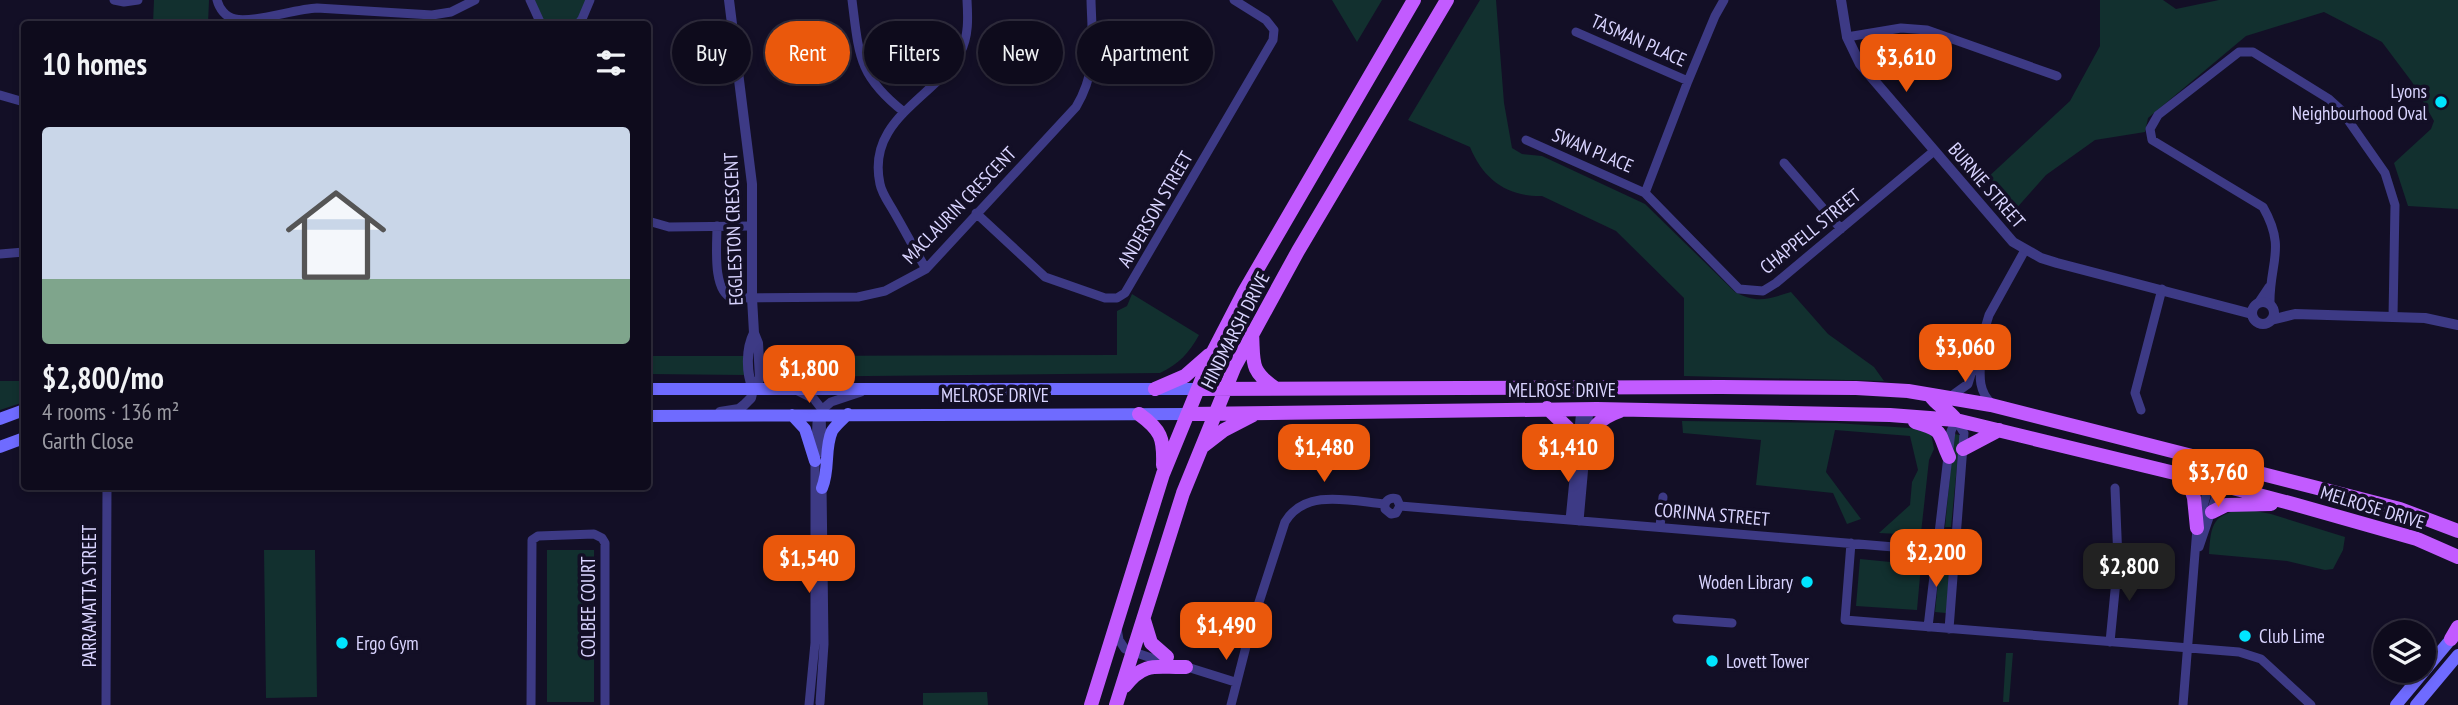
<!DOCTYPE html>
<meta charset="utf-8">
<style>
:root{--surface:#0e0b1c;--page:#1c1929;--text:#f1f3f6;--muted:#9b9ba3;--line:#2e2b3b;--accent:#ea580c}
body{margin:0;font-family:"PT Sans Narrow",sans-serif;background:var(--page);color:var(--text);height:100vh;display:flex;flex-direction:column;font-size:26px;white-space:nowrap}
*{box-sizing:border-box;margin:0}
p{font-size:23px;color:var(--muted)}
.icon{flex:none;width:38px;height:38px;fill:none;stroke:currentColor;stroke-width:2;stroke-linecap:round;stroke-linejoin:round}
.map{position:relative;flex:1;overflow:hidden}
.details{position:absolute;left:21px;top:21px;width:630px;height:469px;display:flex;flex-direction:column;background:var(--surface);border-radius:7px;box-shadow:0 4px 10px #0003,0 0 0 2px var(--line)}
.details>*{flex:none}
.guide{position:absolute;left:672px;top:21px;width:665px;height:63px;display:flex;gap:14px}
.fabs{position:absolute;left:2373px;top:620px;display:grid;gap:14px}
.fabs a{display:grid;place-items:center;width:63px;height:63px;border-radius:50%;background:var(--surface);box-shadow:0 4px 10px #0003,0 0 0 2px var(--line);font-size:35px}
.price{position:absolute;translate:-50% -60px;padding:0 16px;border-radius:14px;background:var(--accent);color:#fff;font-size:23px;line-height:46px;filter:drop-shadow(0 2px 4px #0008)}
.price::after{content:'';position:absolute;left:50%;top:42px;width:21px;height:16px;margin-left:-10px;background:inherit;clip-path:polygon(0 0,100% 0,50% 100%)}
.price.on{background:#222;color:#fff}
ul{padding:0;list-style:none}
li{display:grid;align-content:center;gap:14px;height:371px;padding:0 21px}
li+li{border-top:2px solid var(--line)}
li span{display:grid;place-items:center;height:217px;border-radius:7px;color:#555}
li>.icon{margin-inline-start:auto}
span .icon{width:126px;height:126px;fill:#fffc;stroke-width:1}
li b{font-size:30px}
h2{display:flex;justify-content:space-between;align-items:center;height:84px;padding:0 21px;font-size:30px}
.chip{padding:0 24px;border-radius:32px;background:var(--surface);box-shadow:0 4px 10px #0003,0 0 0 2px var(--line);font-size:24px;line-height:63px}
.chip.on{background:var(--accent);color:#fff}
.map>svg:first-child{display:block}
</style>
<div class="map">
<svg width="2458" height="705" viewBox="0 0 2458 705">
<rect width="100%" height="100%" fill="#130f26"/>
<path fill="#12302f" d="M154,0H209L208,24H153Z
M530,0H590L578,24H541Z
M1332,0H1382L1357,42Z
M1480,0H1496L1504,103L1512,148L1522,154L1542,156L1645,204L1735,292C1757,304 1768,299 1791,292L1828,334L1874,367L1884,381L1684,376V298L1616,231L1542,196C1507,197 1483,179 1470,147L1408,120Z
M2100,0H2163L2176,9L2219,0H2458V209L2408,206L2394,163L2431,129L2434,121L2412,82L2382,42L2324,12L2246,36L2148,118L2145,132L2095,140L2046,175L2014,211L1985,180L2070,101L2100,46Z
M1132,294L1199,335C1189,353 1179,364 1160,373L770,377L768,356L1117,355V311L1127,306Z
M648,356H746L744,375L648,374Z
M0,381H24V402L0,410Z
M1682,421L1836,423L1924,429L1931,433L1934,449L1929,460L1921,533L1918,535L1879,533L1910,505L1912,482L1918,470L1910,436L1835,430L1826,472L1861,519L1847,524L1833,493L1756,485L1761,440L1683,433Z
M1954,434L1960,435L1951,527H1945Z
M2245,509L2271,514L2345,537L2343,550L2333,569L2325,570L2287,561L2209,554C2211,523 2213,514 2245,509Z
M264,550H315L317,697L266,698Z
M547,550H594V702H547Z
M1860,559L1921,565L1917,610L1856,606Z
M1939,572H1950L1946,613L1935,612Z
M2006,653H2013L2009,702H2003Z
M987,692L988,705H923V693Z"/>
<g fill="none" stroke-linecap="round" stroke-linejoin="round">
<path stroke="#3d3a85" stroke-width="9" d="M114,0L124,2L138,0
M217,0C219,8 225,17 235,19C253,23 295,9 317,8L432,15L451,12L475,0
M530,0L541,24
M852,0C859,55 858,76 904,112
M1724,0L1715,16L1688,81L1645,193L1739,289L1763,291L1776,283L1934,151
M578,24L582,19L590,0
M1576,32L1688,81
M1847,37L1901,28L1927,30L2057,76
M0,95L24,102
M1526,140L1645,193
M1784,163L1841,229
M976,213L1045,277L1105,298H1117L1125,293L1273,40L1274,30L1266,20L1234,0
M648,221L669,227L752,226
M717,226C717,245 712,291 732,298L858,297L885,291L926,269L1076,107C1098,70 1092,42 1091,0
M0,254L24,252
M926,269C915,250 905,231 894,212C889,203 882,194 880,184C866,119 934,99 960,53C969,37 968,17 967,0
M2259,302L2269,287
M2270,304C2269,263 2287,249 2263,207L2152,140L2150,129L2158,115L2239,52H2253L2329,99L2341,110L2385,173L2395,205L2393,317
M1981,355C1980,374 1977,390 1992,404
M796,390L814,399L821,408L822,453
M1950,397L1968,384L1989,315L2025,250
M2141,410L2135,393L2162,289
M1385,504V509L1391,514L1396,513L1400,506
M1400,506L1954,552
M1570,520L1581,409
M1579,521L1589,409
M1660,527L1663,497
M1851,543L1845,620L2239,652L2261,659L2311,705
M2199,547L2220,485
M1677,619L1732,623
M1928,627L1951,431L1956,420
M1117,628L1119,640L1125,649L1166,663
M1949,629L1964,433L1956,420
M2110,642L2118,560L2115,488
M1184,666L1235,682
M820,703L824,644L822,485
M106,705L107,486
M531,705L532,540L538,536L594,534L602,538L605,543V705
M809,705L815,643V461L817,423L824,408L831,402L861,392
M1231,705L1251,627L1285,522C1305,488 1351,501 1385,504C1387,499 1392,497 1397,499L1400,506
M2183,705L2197,528L2210,482"/>
<path stroke="#3d3a85" stroke-width="10" d="M1841,0L1847,37L1860,64L2013,242L2041,258L2057,263L2252,314
M2252 313a11 11 0 1 1 22 0a11 11 0 1 1-22 0Z
M2271,320L2295,314L2425,318L2458,325
M753,389C746,372 746,349 754,333
M720,412L739,409L744,405L751,398L753,389L760,378L758,343L754,333L752,298V184L729,0"/>
<path stroke="#6f6bff" stroke-width="12" d="M648,389H1198
M792,415L805,429L815,461
M648,416L1188,414
M0,419L24,410
M0,447L24,438
M822,488C830,469 824,449 832,431C836,425 843,419 848,414
M2396,705L2456,633
M2416,705L2458,655"/>
<path stroke="#c25bff" stroke-width="14" d="M1252,333C1254,362 1249,370 1275,388
M1155,389L1185,376L1209,355
M1198,389L1721,387L1856,388L1908,391L1991,405L2082,428L2400,509L2458,531
M1930,395C1937,407 1948,408 1956,420
M1547,408L1568,428L1577,446
M1139,414C1161,430 1164,438 1163,465
M1188,414L1597,409L1890,415L1956,420L2187,476L2297,505L2417,539L2458,557
M1915,422C1946,431 1937,432 1949,457
M1202,447L1224,430L1253,415
M1586,449C1590,428 1600,418 1620,411
M1963,449L1999,430
M2187,476L2194,498L2197,528
M2212,512L2226,505L2271,504
M1144,620L1151,643L1167,657
M2451,639L2458,627
M1125,686C1145,660 1158,668 1186,667
M1091,705L1163,474L1213,352L1244,292L1414,0
M1116,705L1183,493L1234,368L1298,251L1447,0"/>
</g>
<g fill="#00e5ff" stroke="#130f26" stroke-width="2.5">
<circle cx="2441" cy="102" r="7"/>
<circle cx="1807" cy="582" r="7"/>
<circle cx="2245" cy="636" r="7"/>
<circle cx="342" cy="643" r="7"/>
<circle cx="1712" cy="661" r="7"/>
</g>
<g text-anchor="middle" stroke-width="7" stroke-linejoin="round" paint-order="stroke">
<g font-size="19" fill="#d9d4ff" stroke="#130f26">
<text transform="translate(1639 40) rotate(24)" y="7">TASMAN PLACE</text>
<text transform="translate(1593 150) rotate(23)" y="7">SWAN PLACE</text>
<text transform="translate(1987 185) rotate(49)" y="7">BURNIE STREET</text>
<text transform="translate(959 205) rotate(-46)" y="7">MACLAURIN CRESCENT</text>
<text transform="translate(1155 209) rotate(-60)" y="7">ANDERSON STREET</text>
<text transform="translate(733 229) rotate(-92)" y="7">EGGLESTON CRESCENT</text>
<text transform="translate(1810 231) rotate(-39)" y="7">CHAPPELL STREET</text>
<text transform="translate(1235 330) rotate(-63)" y="7">HINDMARSH DRIVE</text>
<text x="1562" y="397">MELROSE DRIVE</text>
<text x="995" y="402">MELROSE DRIVE</text>
<text transform="translate(2373 507) rotate(17)" y="7">MELROSE DRIVE</text>
<text transform="translate(1712 514) rotate(5)" y="7">CORINNA STREET</text>
<text transform="translate(89 596) rotate(-90)" y="7">PARRAMATTA STREET</text>
<text transform="translate(588 607) rotate(-90)" y="7">COLBEE COURT</text>
</g>
<g font-size="19" fill="#d9d4ff" stroke="#130f26" text-anchor="start">
<text x="2427" y="98" text-anchor="end">Lyons<tspan x="2427" dy="22">Neighbourhood Oval</tspan></text>
<text x="1793" y="589" text-anchor="end">Woden Library</text>
<text x="2259" y="643">Club Lime</text>
<text x="356" y="650">Ergo Gym</text>
<text x="1726" y="668">Lovett Tower</text>
</g>
</g>
</svg>
<div class="fabs">
<a><svg class="icon" aria-label="layers" viewBox="0 0 24 24"><path d="M12 4l9 5-9 5-9-5zM3 14l9 5 9-5"/></svg></a>
</div>
<b class="price" style="left:1906px;top:94px">$3,610</b>
<b class="price" style="left:1965px;top:384px">$3,060</b>
<b class="price" style="left:809px;top:405px">$1,800</b>
<b class="price" style="left:1324px;top:484px">$1,480</b>
<b class="price" style="left:1568px;top:484px">$1,410</b>
<b class="price" style="left:2218px;top:509px">$3,760</b>
<b class="price" style="left:1936px;top:589px">$2,200</b>
<b class="price" style="left:809px;top:595px">$1,540</b>
<b class="price on" style="left:2129px;top:603px">$2,800</b>
<b class="price" style="left:1226px;top:662px">$1,490</b>
<div class="guide">
<a class="chip">Buy</a>
<a class="chip on">Rent</a>
<a class="chip">Filters</a>
<a class="chip">New</a>
<a class="chip">Apartment</a>
</div>
<section class="details">
<h2>10 homes<svg class="icon" aria-label="filters" viewBox="0 0 24 24"><path d="M4 7h16M4 17h16"/><circle cx="9" cy="7" r="2"/><circle cx="15" cy="17" r="2"/></svg></h2>
<ul>
<li><span style="background:linear-gradient(#c9d6e8 70%,#7fa58c 0)"><svg class="icon" aria-label="home" viewBox="0 0 24 24"><path d="M3 11l9-7 9 7M6 9v11h12V9"/></svg></span><div><b>$2,800/mo</b><p>4 rooms · 136 m²</p><p>Garth Close</p></div></li>
</ul>
</section>
</div>
